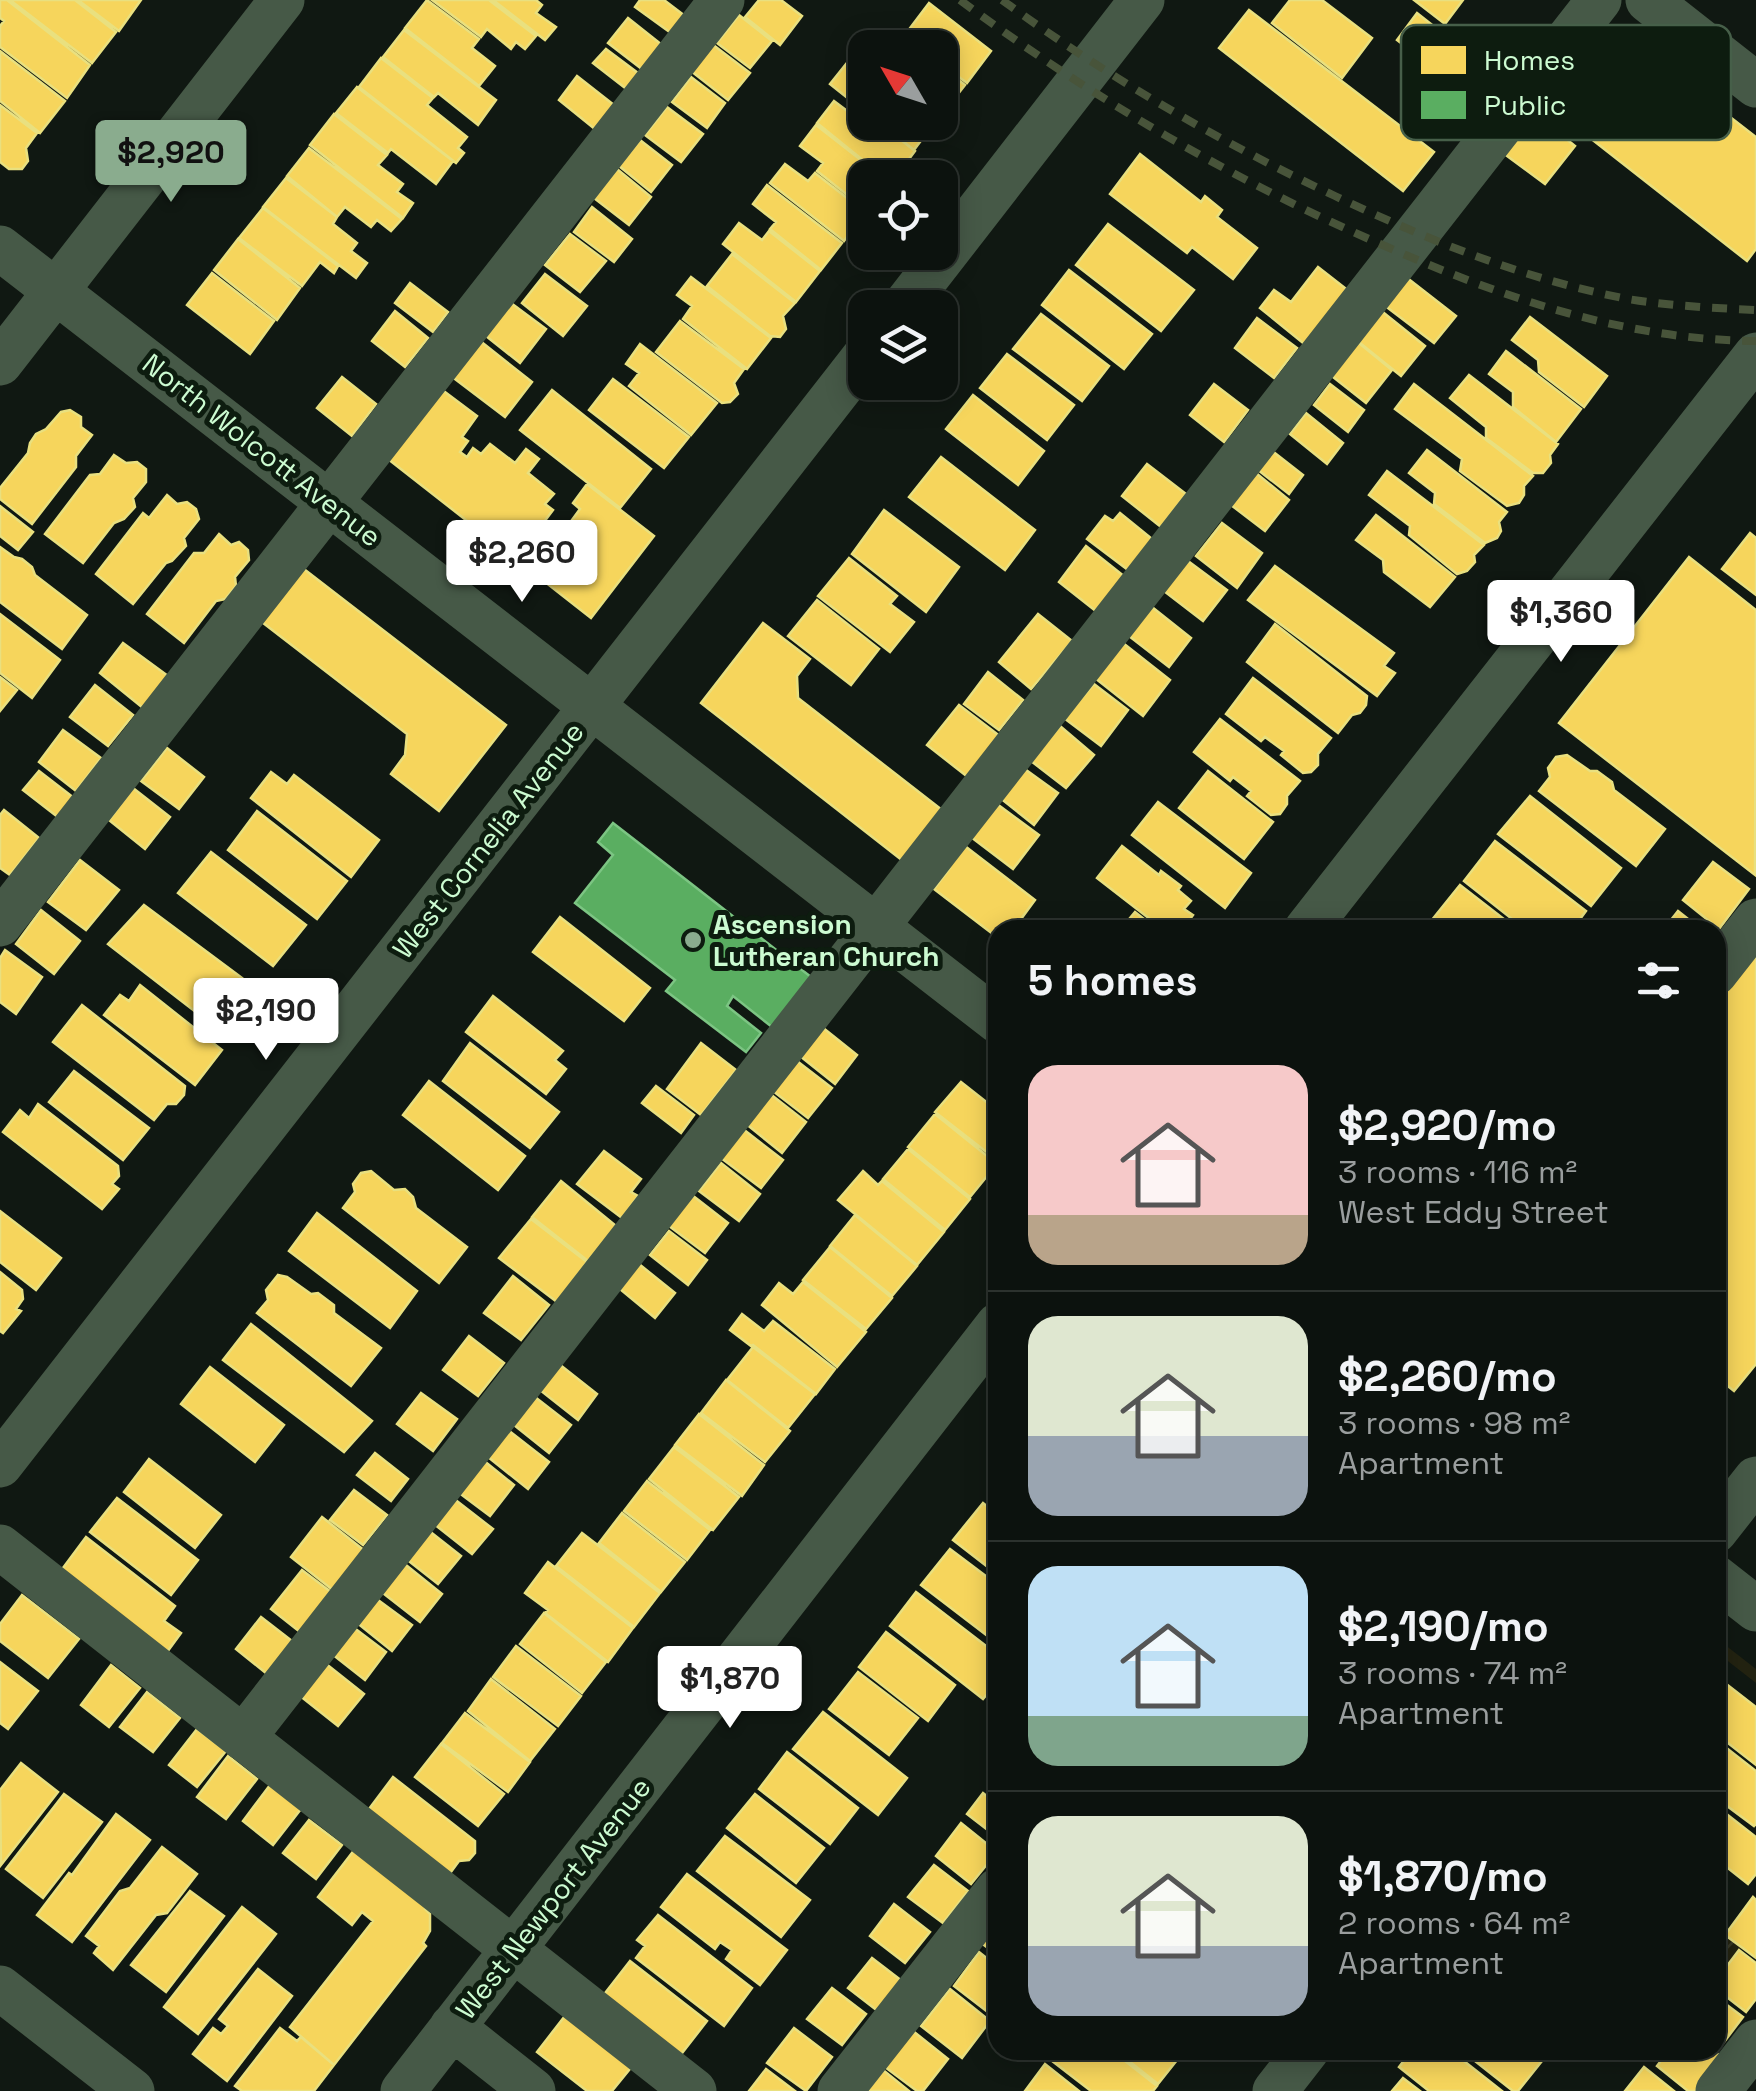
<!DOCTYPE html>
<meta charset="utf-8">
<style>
:root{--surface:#0c120e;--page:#1a201c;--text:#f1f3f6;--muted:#9a9e9e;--line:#2c322e;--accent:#8aac8e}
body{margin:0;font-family:"Space Grotesk",sans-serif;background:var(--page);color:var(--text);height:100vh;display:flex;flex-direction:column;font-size:38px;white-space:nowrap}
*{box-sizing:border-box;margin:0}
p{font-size:32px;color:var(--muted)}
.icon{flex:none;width:55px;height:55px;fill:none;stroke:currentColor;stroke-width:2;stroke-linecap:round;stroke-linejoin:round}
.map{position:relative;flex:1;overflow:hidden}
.sheet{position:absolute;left:988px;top:920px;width:738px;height:1140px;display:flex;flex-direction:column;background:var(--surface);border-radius:30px;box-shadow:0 5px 25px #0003,0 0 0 2px var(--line)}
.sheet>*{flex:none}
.needle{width:65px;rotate:309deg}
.fabs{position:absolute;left:848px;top:30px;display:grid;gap:20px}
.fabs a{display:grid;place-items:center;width:110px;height:110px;border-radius:20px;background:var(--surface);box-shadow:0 5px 25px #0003,0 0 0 2px var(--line);font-size:50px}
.price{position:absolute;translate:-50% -85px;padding:0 22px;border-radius:10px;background:#fff;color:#222;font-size:32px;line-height:65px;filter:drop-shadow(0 2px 5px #0008)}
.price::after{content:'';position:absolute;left:50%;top:60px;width:30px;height:22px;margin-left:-15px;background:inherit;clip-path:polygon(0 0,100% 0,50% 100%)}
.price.on{background:var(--accent);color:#111}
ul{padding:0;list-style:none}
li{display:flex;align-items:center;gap:30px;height:250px;padding:0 40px}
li+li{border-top:2px solid var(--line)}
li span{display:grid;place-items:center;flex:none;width:280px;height:200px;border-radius:30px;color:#555}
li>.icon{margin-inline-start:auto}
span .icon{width:120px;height:120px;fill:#fffc;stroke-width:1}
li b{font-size:42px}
h2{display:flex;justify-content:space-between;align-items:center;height:120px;padding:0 40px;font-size:42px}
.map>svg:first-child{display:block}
</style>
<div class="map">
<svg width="1756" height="2091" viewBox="0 0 1756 2091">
<defs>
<pattern id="garden-furrows" width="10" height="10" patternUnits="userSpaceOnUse" patternTransform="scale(2.5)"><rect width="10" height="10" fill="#232311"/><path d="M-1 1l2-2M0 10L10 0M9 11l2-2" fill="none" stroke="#383927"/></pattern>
</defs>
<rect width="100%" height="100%" fill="#101812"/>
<path fill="#232311" d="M1720,1641L1756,1669V1683L1715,1651Z"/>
<path fill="url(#garden-furrows)" d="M1715,1927L1741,1947L1715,1982Z"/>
<path fill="#f6d55c" stroke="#e9e07f" stroke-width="2.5" d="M0,0H7L90,65L67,98L0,47V26L4,21L0,18Z
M10,0H75L116,32L92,63Z
M78,0H141L119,31Z
M427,0L479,39L472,48L495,66L479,86L405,28Z
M432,0H489L536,36L525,49L516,42L511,49L487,29L481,37Z
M493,0H536L542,5L536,13L556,27L545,40Z
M640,0H664L685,16L671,33L635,7Z
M759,0H781L802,16L780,45L745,17Z
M1290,0H1322L1372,38L1342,78L1272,23Z
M1414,0H1463L1445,24Z
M929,3L991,51L967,83L940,63V48H919L904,36Z
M1249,10L1434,152L1403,191L1219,48Z
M1417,13L1474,58L1480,52L1514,78L1484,119L1449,91L1453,83L1397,40Z
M739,15L772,41L750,68L717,43Z
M628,18L662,45L643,70L608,43Z
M404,30L496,100L478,125L438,93L434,97L383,57Z
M1601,30L1631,40L1756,137V249L1747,261L1543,101Z
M902,37L916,48H894Z
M712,44L750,73L728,100L691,71Z
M606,49L642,76L629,91L593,63Z
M0,51L65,101L40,133L0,101Z
M854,54L865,63V112L830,84Z
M381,58L433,98L427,105L467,137L458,148L464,153L456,163L359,87Z
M940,66L965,85L940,117Z
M577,76L614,105L596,130L559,100Z
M691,77L725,103L707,128L672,102Z
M357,87L453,161L436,184L391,149L388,153L336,113Z
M834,101L858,119L865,112V122H878L915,151L895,178H885L817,123Z
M0,105L37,133L26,148L28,161L22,169H9L0,162Z
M667,107L703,134L681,162L645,135Z
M1534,113L1575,146L1545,184L1503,153Z
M334,114L387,155L378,165L403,184L397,192L413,203L403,218L310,145Z
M879,122H935L914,150Z
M816,125L884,178H865V209L817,171L823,163L800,146Z
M640,140L672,165L651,192L619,166Z
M309,148L402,219L391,231L377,220L371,227L345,207L337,217L287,176Z
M1140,154L1201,202L1205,196L1222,210L1217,217L1257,248L1233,279L1192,247L1187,253L1110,194Z
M785,164L808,181L815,173L865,212L844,241L770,183Z
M617,169L651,197L629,225L594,198Z
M286,178L337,217L333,224L357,243L351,251L367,263L356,278L263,207Z
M767,185L842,243L821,270L770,229L776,222L753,204Z
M592,207L632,239L614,262L574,232Z
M263,208L338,266L334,273L320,262L302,286L239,238Z
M739,223L762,240L769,231L820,271L796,302L723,244Z
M1108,224L1194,290L1161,331L1076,265Z
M570,234L606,261L580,292L545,265Z
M238,239L300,288L277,320L214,270Z
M732,254L795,303L783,316L786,329L780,337L770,336L707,286Z
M1318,267L1350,292L1308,347L1260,308L1274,290L1291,302Z
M1069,270L1152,334L1124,369L1042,305Z
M212,273L274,321L250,354L187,305Z
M545,274L587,306L563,336L522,303Z
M691,277L771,338L747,369L683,319L692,306L677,295Z
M1406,277L1456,316L1434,343L1384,305Z
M410,283L448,312L433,332L395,303Z
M511,303L546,329L520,363L486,336Z
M1379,309L1425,346L1401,376L1355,339Z
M395,311L428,338L405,367L372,341Z
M1041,314L1109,366L1082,401L1013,349Z
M1530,317L1607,376L1584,407L1539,372L1538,360L1512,340Z
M1257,318L1297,348L1274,378L1235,348Z
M680,321L744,369L734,383L738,394L730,402L722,403L656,352Z
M1354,339L1392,370L1366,403L1328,373Z
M479,340L532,382L505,417L451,376Z
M640,344L717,403L691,435L629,386L639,373L626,364Z
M1506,351L1581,409L1556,442L1513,407V392L1489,374Z
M1007,354L1074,405L1047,440L980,388Z
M1469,375L1558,444L1550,455L1551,463L1543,473H1533L1486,438V427L1450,398Z
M342,377L376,404L352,436L317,408Z
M613,379L689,437L664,468L589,410Z
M1214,384L1248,410L1224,442L1190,415Z
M1330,384L1364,410L1348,432L1314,405Z
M1414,384L1533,476L1524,486V495L1519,503L1507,506L1460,471L1462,459L1395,409Z
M441,389L477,416L462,437L468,441L460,452L467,457L473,448L481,454L490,444L515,463L526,449L539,459L528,473L554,494L545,504L553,510L544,522L561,535L580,509L573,503L587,484L654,536L591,618L388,459Z
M552,390L651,469L620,508L520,430Z
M973,395L1044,451L1018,485L946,429Z
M70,410L81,417V427L92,435L76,456V467L32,524L0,499V488L28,453L30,443L36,434L46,429L61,412Z
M1306,413L1343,443L1327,464L1290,434Z
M1271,450L1303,475L1289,494L1258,470Z
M1427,450L1507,512L1499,522L1501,531L1497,538L1485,543L1434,504L1435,493L1409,473Z
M114,455L126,463L137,462L146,469V482L133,498L135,507L124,519L114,523L83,563L45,534L90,475L100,474Z
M941,457L1035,530L1005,570L909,497Z
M1147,464L1186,494L1161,527L1122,496Z
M1387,471L1484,545L1474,555L1475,562L1467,571L1457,574L1409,535L1410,526L1369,495Z
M1256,473L1289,500L1265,531L1231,505Z
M167,495L177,504L187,502L196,509L199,519L184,538L186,546L172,561L166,563L133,604L96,574L143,513L149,518Z
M0,506L33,532L18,550L0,536Z
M884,510L959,567L926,612L852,554Z
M1120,513L1152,539L1128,570L1087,539L1105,516L1113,521Z
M1376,515L1455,577L1430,607L1384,572L1383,560L1356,540Z
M1222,523L1262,553L1237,588L1196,556Z
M1750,533L1756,538V595L1722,569Z
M219,534L231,545L239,542L248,550L249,560L235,577L236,586L225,599L216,601L184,643L147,614L194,553H204Z
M1086,546L1125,577L1097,612L1059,582Z
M0,547L14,557L22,559L32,567L35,575L87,615L62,649L0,602Z
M1689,557L1756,610L1755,875L1559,723Z
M849,558L897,596L890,604L914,622L890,652L818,596Z
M1188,561L1227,590L1203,621L1164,591Z
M300,566L506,725L439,811L391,774L405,755L407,734L258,619Z
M1275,566L1394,653L1384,666L1395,673L1377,696L1248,600Z
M817,600L879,649L851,685L788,636Z
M1152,607L1191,638L1169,667L1129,636Z
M0,614L60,660L32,698L0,673Z
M1038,614L1072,641L1031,689L999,662Z
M763,623L810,659L797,676L798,698L942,810L903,861L701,703Z
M1275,624L1367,696L1366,705L1360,713L1352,715L1338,733L1247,662Z
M123,643L168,676L143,708L100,673Z
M1123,643L1170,680L1143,716L1095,678Z
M988,672L1023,700L999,730L964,704Z
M0,677L17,690L0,711Z
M1253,678L1331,738L1318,754V765L1311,772L1303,773L1281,755L1284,751L1265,737L1261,741L1226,714Z
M1094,684L1128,710L1101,746L1064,718Z
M95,685L133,715L108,746L70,717Z
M959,705L1001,737L969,778L927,745Z
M1220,719L1300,781L1287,796V804L1280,814L1271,815L1247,796L1251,791L1233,777L1230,781L1194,752Z
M1060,726L1094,755L1066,788L1031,761Z
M63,730L101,758L76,791L39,762Z
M167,748L204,777L179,809L141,781Z
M1567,755L1590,771H1597L1612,782L1614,790L1665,829L1636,866L1539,791L1550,777L1548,768L1556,757Z
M1022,767L1058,793L1034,825L999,797Z
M39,771L74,798L59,818L23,790Z
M1208,771L1273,822L1244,859L1179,808Z
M271,772L287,784L294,775L379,840L351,877L251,798Z
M133,788L170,817L145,849L109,820Z
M1530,796L1621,868L1591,906L1498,834Z
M993,801L1039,835L1013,869L967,834Z
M1158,802L1251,873L1225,908L1132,835Z
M4,810L39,838L10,875L0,868V815Z
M257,811L347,881L317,919L228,850Z
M1495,841L1586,911L1572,930H1526L1464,881Z
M961,843L1035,900L1013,930H998V938L934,889L950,868L945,864Z
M1122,846L1159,875L1161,871L1181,886L1178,890L1191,901L1184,909L1193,915L1182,930H1164L1097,878Z
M211,852L306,925L273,966L178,893Z
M80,860L119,890L86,930L48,902Z
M1713,862L1749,889L1719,929L1683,900Z
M1460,885L1518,930H1432L1427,926Z
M144,905L242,978L233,989L247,998L243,1003L247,1007L232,1026L225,1024L219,1030L108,944Z
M41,910L80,941L54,974L16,944Z
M1678,911L1702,930H1663Z
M1135,912L1158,930H1120Z
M560,917L650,988L624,1021L533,952Z
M1756,947V1364L1734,1391L1715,1376V1000Z
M5,950L42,977L16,1014L0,1002V958Z
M140,985L222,1050L195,1085L104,1015L120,995L129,1001Z
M493,996L563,1051L555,1060L566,1069L546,1094L466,1032Z
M82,1005L185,1086L184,1095L176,1104H167L154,1120L53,1042Z
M822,1027L857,1055L835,1084L800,1056Z
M470,1043L559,1112L530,1148L443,1081Z
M701,1043L736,1070L701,1115L667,1089Z
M797,1061L832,1088L808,1118L773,1091Z
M74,1071L149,1128L123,1160L49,1102Z
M429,1081L525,1156L498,1190L403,1115Z
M961,1082L998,1111V1161L935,1112Z
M656,1086L694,1115L681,1133L642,1103Z
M769,1093L806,1122L782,1153L745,1123Z
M38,1104L118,1166L119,1176L112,1184L119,1189L102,1209L3,1132L20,1110L29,1118Z
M935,1114L997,1164L970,1197L908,1147Z
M743,1129L783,1160L761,1188L721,1158Z
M908,1149L970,1199L945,1230L883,1179Z
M604,1151L641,1179L631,1192L638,1196L622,1218L577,1184Z
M721,1163L760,1194L739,1221L699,1191Z
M371,1171L394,1190L405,1189L413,1197L416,1208L467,1247L439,1283L343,1208L355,1192L353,1184L361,1173Z
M863,1171L878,1185L882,1181L944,1232L917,1265L838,1200Z
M561,1181L616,1226L588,1261L532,1217Z
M692,1195L728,1223L705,1253L669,1226Z
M0,1211L61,1258L36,1290L0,1262Z
M317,1213L417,1291L390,1328L289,1251Z
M855,1215L917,1266L892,1296L830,1246Z
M531,1219L587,1262L557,1302L499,1258Z
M669,1231L707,1260L688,1285L650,1255Z
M830,1247L892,1298L866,1329L803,1280Z
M639,1264L675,1293L655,1318L620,1289Z
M0,1272L22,1290L23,1299L16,1309L21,1311L3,1333L0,1331Z
M278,1275L287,1277L311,1294L318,1293L334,1305V1313L381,1348L351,1386L257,1313L268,1300L266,1290Z
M513,1276L549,1305L521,1340L484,1313Z
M803,1282L866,1332L837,1367L762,1305L779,1283L793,1294Z
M742,1314L764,1331L773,1321L835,1369L816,1394L753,1345L751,1346L730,1330Z
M251,1324L372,1421L344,1452L223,1360Z
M469,1336L504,1363L478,1396L443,1370Z
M753,1347L815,1394L788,1428L727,1380Z
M559,1364L597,1394L578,1420L540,1390Z
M210,1367L284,1425L255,1462L181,1404Z
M726,1380L790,1431L765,1462L701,1413Z
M421,1393L457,1419L433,1451L397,1424Z
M535,1397L571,1425L549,1453L514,1425Z
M699,1414L764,1465L742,1496L675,1445Z
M508,1430L549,1462L528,1489L488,1457Z
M674,1447L739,1497L713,1530L649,1479Z
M375,1453L408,1479L391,1501L357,1475Z
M149,1459L221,1515L195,1548L124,1492Z
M483,1460L514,1485L490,1516L458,1492Z
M647,1481L710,1530L687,1560L624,1511Z
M354,1490L387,1515L363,1545L330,1520Z
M117,1498L198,1560L171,1595L90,1532Z
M453,1498L493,1529L472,1554L434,1524Z
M983,1503L998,1515V1575L953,1540Z
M622,1513L685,1562L661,1592L599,1543Z
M322,1517L365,1551L334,1591L291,1557Z
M428,1530L461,1556L438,1584L405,1558Z
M582,1533L660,1593L634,1627L556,1566Z
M86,1537L175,1606L164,1621L181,1633L162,1659L57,1576Z
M950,1549L998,1585V1644L921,1585Z
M401,1561L442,1594L420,1622L379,1590Z
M548,1562L633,1628L608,1662L545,1613L548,1610L525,1593Z
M302,1570L331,1592L300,1632L271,1609Z
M916,1592L998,1655V1681L983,1699L890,1626Z
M22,1595L79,1639L48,1678L0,1641V1624Z
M374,1597L412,1625L392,1651L356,1622Z
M544,1613L606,1662L582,1693L520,1644Z
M261,1617L292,1641L267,1674L236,1649Z
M353,1627L386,1652L365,1680L332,1654Z
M886,1632L955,1685L928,1721L859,1667Z
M516,1646L581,1696L558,1726L493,1677Z
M0,1662L38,1691L8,1729L0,1723Z
M325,1663L364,1694L338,1726L299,1695Z
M111,1665L140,1688L109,1727L81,1705Z
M858,1672L918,1718L889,1755L829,1709Z
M1716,1676L1756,1707V1765L1715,1733Z
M491,1679L555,1729L530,1761L468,1711Z
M147,1692L180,1718L153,1752L120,1727Z
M823,1712L907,1778L878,1815L793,1749Z
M465,1713L530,1762L508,1792L442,1743Z
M197,1729L226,1751L197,1787L169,1765Z
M1715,1739L1756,1771V1824L1754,1826L1715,1797Z
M441,1744L504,1794L478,1826L415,1777Z
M787,1752L858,1808L830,1844L759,1789Z
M228,1756L257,1779L226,1819L197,1797Z
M21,1763L58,1792L1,1865L0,1790Z
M393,1777L475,1841V1853L469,1860L459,1861L448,1876L366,1813Z
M270,1785L301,1809L273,1845L243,1821Z
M983,1793L998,1805V1838L967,1814Z
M64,1794L102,1822L43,1898L6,1869Z
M755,1794L824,1848L796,1883L727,1828Z
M1715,1805L1756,1837V1874L1748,1884L1715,1858Z
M116,1814L150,1840L72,1942L37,1915L69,1873L72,1875Z
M309,1820L342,1845L316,1879L283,1853Z
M961,1823L997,1852L971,1884L936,1856Z
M725,1836L810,1900L781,1937L697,1871Z
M162,1847L197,1874L167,1913L156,1915L113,1970L94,1953L99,1946L86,1936L120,1891L130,1888Z
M355,1849L429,1904L425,1909L430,1914V1931L423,1943L426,1946L334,2065L290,2027L373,1921L362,1912L352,1925L318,1897Z
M934,1865L968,1891L943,1923L908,1897Z
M687,1874L787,1950L760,1985L726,1959L732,1950L720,1942L715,1949L661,1907Z
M190,1891L224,1916L166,1992L131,1965Z
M1753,1897L1756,1900V1958L1725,1935Z
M894,1904L930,1932L905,1963L870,1936Z
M242,1907L276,1934L198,2034L164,2007Z
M658,1915L752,1988L724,2026L636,1958L645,1946L637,1940Z
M998,1920V1955L981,1943Z
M1739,1950L1756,1963V1999L1746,2012L1715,1988V1982Z
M979,1952L998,1967V2010L993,2016L954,1986Z
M872,1958L902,1981L879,2012L848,1988Z
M630,1961L707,2021L679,2057L602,1997Z
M258,1969L292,1996L227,2081L193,2054L213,2028L221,2034L228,2026L219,2019Z
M832,1988L866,2014L842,2045L807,2019Z
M950,1989L990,2021L962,2058L921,2026Z
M1715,1996L1743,2017L1718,2050L1715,2047Z
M568,2012L634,2064L612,2091H587L537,2052Z
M280,2028L297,2041L301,2037L334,2065L314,2091H242L235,2086Z
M794,2028L832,2057L806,2091L767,2063Z
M913,2031L948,2059L923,2091H917L885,2067Z
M1053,2050H1111L1157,2086L1153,2091H1091L1047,2057Z
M1115,2050H1185L1158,2084Z
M1412,2050H1450L1502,2091H1429L1399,2067Z
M1461,2050H1538L1546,2056L1518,2091H1513Z
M1669,2050H1712L1722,2057L1696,2091H1688L1657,2066Z
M1045,2064L1079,2091H1025Z
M1644,2067L1674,2091H1625Z
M766,2069L795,2091H749Z
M883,2070L909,2091H867Z
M1403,2078L1420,2091H1392Z"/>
<path fill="#5aae61" stroke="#7cc583" stroke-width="2.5" d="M613,823L811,977L772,1027L733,996L727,1006L761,1033L746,1052L666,991L675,980L575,903L613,855L598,842Z"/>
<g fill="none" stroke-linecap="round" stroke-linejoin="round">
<path stroke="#465947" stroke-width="45" d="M1648,0L1756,85
M0,248L998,1021
M903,308L1142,0
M0,363L282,0
M0,924L722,0
M1306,930L1756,355
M1715,973L1756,921
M0,1465L865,356
M1715,1531L1756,1479
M0,1547L694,2091
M1715,1577L1756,1609
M243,1738L1599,0
M0,1988L132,2091
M452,2027L533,2091
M403,2091L998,1325
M840,2091L998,1890
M1275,2091L1307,2050
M1718,2091L1756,2042"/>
<path stroke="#48543a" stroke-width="8" stroke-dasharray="15 12" stroke-linecap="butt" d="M960,0C1092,98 1234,181 1385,246C1503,298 1626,340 1756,341
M1002,0C1106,76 1218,141 1335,196C1428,240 1526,280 1628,299C1670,306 1713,308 1756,310"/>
</g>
<circle fill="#8aac8e" stroke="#0d1c0f" stroke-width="4" cx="693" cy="940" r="10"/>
<g text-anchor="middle" stroke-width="10" stroke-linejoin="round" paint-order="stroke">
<g font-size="28" fill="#ccfbd1" stroke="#0d1c0f">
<text transform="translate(262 450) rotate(38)" y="10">North Wolcott Avenue</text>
<text transform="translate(488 840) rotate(-52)" y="10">West Cornelia Avenue</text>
<text transform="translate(553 1898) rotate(-52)" y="10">West Newport Avenue</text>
</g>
<g font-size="28" font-weight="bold" fill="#ccfbd1" stroke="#0d1c0f" text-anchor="start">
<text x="713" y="934">Ascension<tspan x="713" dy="32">Lutheran Church</tspan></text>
</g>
</g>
<rect x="1401" y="25" width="330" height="115" rx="15" fill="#0d1c0f" stroke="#465f49" stroke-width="2.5"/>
<rect x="1421" y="46" width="45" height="28" fill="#f6d55c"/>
<rect x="1421" y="91" width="45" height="28" fill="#5aae61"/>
<g font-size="28" fill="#ccfbd1">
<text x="1484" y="70">Homes</text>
<text x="1484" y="115">Public</text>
</g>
</svg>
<div class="fabs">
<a><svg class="needle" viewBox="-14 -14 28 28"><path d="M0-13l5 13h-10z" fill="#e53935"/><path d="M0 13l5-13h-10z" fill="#9a9e9e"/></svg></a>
<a><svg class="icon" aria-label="locate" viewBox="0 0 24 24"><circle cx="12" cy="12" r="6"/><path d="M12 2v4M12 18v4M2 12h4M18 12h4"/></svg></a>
<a><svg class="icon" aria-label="layers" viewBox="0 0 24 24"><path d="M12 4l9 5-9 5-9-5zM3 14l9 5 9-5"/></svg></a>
</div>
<b class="price on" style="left:171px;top:205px">$2,920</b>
<b class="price" style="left:522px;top:605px">$2,260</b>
<b class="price" style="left:1561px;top:665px">$1,360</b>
<b class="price" style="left:266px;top:1063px">$2,190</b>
<b class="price" style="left:730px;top:1731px">$1,870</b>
<section class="sheet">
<h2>5 homes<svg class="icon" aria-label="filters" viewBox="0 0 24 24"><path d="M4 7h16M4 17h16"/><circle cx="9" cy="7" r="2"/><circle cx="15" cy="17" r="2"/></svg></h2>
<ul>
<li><span style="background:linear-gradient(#f6c9c9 75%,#b9a48a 0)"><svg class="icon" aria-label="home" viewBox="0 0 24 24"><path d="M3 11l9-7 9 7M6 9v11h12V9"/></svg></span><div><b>$2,920/mo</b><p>3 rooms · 116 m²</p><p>West Eddy Street</p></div></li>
<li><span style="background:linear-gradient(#dfe7d0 60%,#9aa5b1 0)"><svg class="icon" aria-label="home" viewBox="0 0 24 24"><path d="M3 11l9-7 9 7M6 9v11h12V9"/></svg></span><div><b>$2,260/mo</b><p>3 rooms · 98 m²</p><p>Apartment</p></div></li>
<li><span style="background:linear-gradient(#bfe0f5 75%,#7fa58c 0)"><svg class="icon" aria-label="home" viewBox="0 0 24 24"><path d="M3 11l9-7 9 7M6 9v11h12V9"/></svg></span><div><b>$2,190/mo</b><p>3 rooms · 74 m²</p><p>Apartment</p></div></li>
<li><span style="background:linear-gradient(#dfe7d0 65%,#9aa5b1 0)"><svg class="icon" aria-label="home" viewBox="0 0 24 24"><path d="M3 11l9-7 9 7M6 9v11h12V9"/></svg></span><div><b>$1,870/mo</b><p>2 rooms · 64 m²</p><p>Apartment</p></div></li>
</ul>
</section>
</div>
